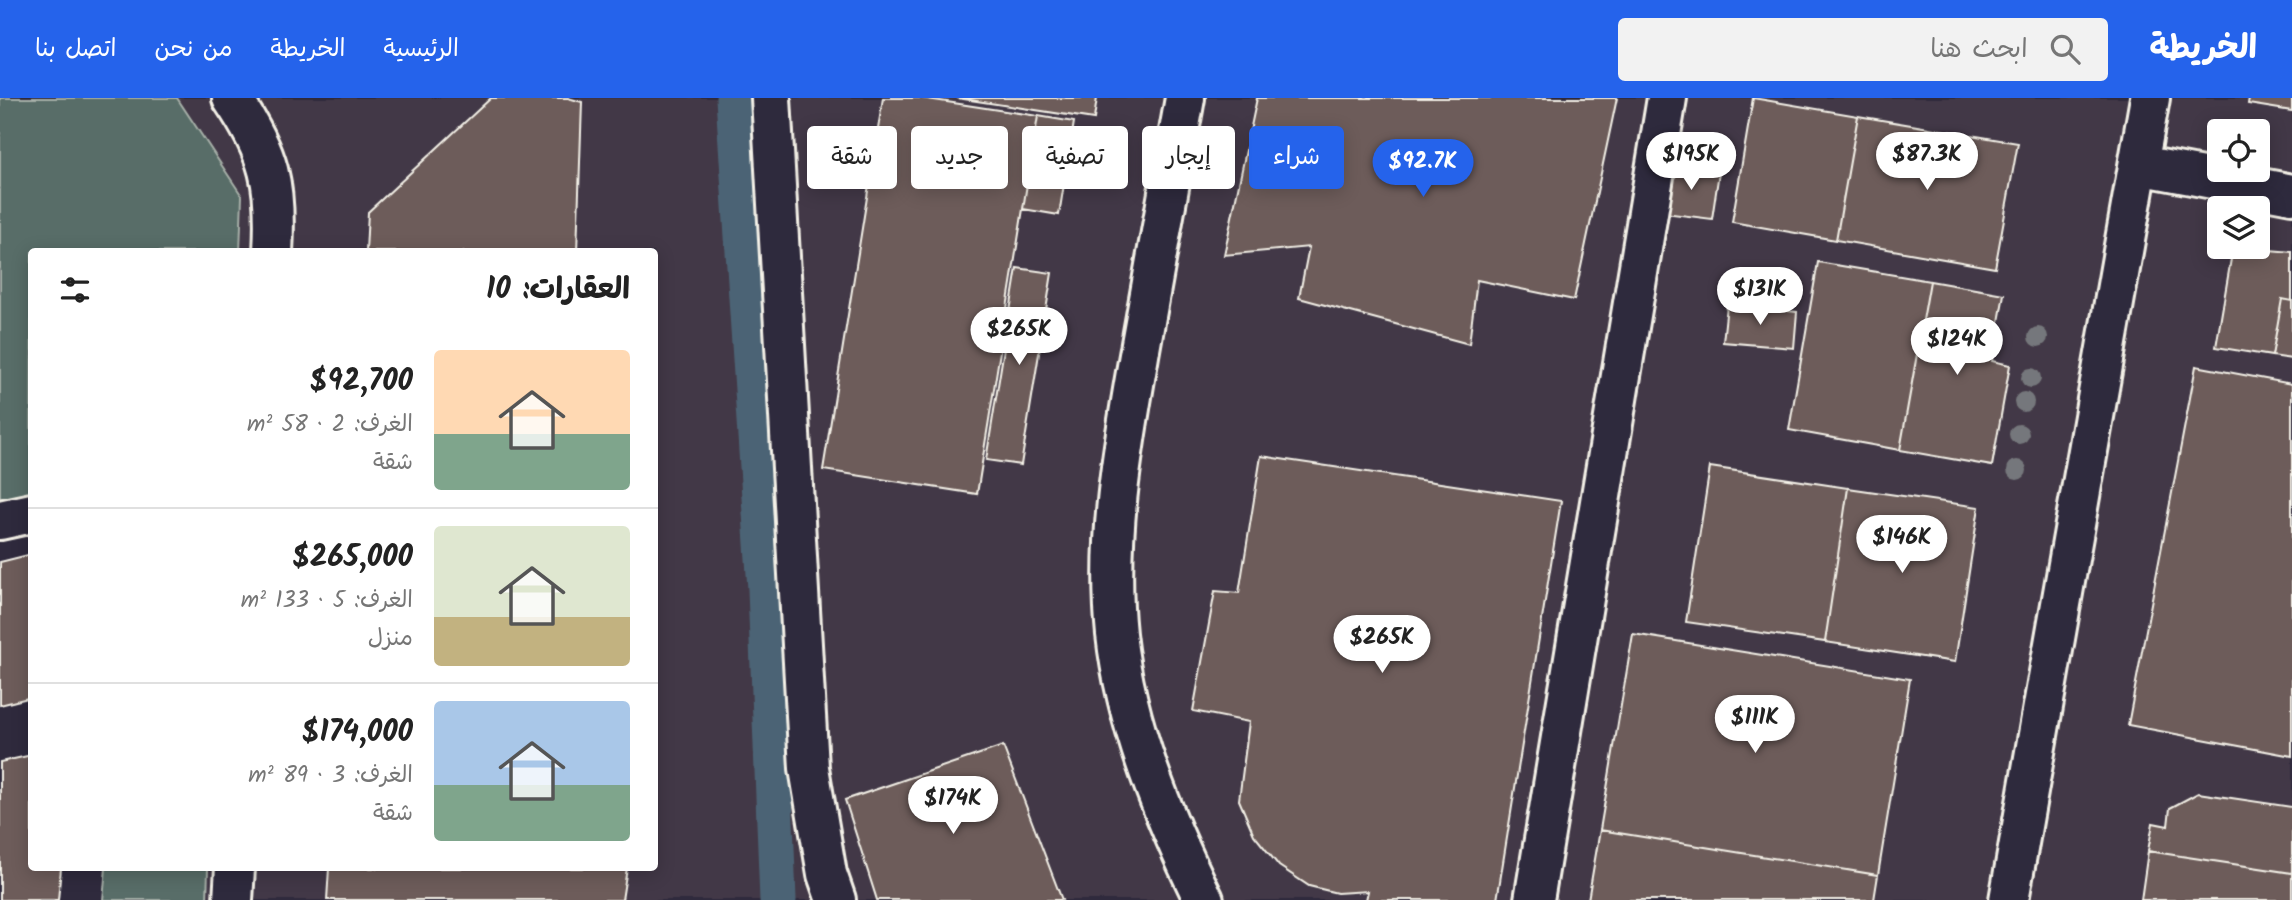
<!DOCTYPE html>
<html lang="ar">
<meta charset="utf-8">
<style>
:root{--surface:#fff;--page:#f2f2f2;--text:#222;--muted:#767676;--line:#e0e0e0;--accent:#2563eb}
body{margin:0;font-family:Kalam,"Playpen Sans Arabic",sans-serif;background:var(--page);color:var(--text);direction:rtl;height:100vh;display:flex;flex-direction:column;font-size:26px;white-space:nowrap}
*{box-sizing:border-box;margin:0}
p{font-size:23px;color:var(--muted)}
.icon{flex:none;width:38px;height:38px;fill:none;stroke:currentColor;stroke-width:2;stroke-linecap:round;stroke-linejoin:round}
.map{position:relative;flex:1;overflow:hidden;direction:ltr}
.drawer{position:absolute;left:28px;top:150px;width:630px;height:623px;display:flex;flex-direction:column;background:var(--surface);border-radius:7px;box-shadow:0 4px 18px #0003;direction:rtl}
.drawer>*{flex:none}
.guide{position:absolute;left:679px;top:28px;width:665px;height:63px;direction:rtl;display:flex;gap:14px}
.fabs{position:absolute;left:2207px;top:21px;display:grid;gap:14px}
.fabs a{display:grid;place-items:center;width:63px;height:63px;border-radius:7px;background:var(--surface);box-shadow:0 4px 18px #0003;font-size:35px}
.price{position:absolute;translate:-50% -60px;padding:0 16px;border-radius:24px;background:#fff;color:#222;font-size:23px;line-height:46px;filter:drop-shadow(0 2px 4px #0008)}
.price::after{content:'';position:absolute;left:50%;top:42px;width:21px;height:16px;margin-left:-10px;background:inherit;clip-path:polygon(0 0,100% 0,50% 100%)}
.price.active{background:var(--accent);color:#fff}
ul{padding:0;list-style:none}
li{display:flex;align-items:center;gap:21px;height:175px;padding:0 28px}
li+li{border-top:2px solid var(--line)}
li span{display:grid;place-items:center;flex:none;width:196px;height:140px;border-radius:7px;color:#555}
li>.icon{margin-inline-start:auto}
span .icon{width:84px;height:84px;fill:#fffc;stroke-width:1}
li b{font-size:30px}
h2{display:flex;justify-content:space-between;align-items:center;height:84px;padding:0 28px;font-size:30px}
.pill{padding:0 24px;border-radius:7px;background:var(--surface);box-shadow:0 4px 18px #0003;font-size:24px;line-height:63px}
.pill.active{background:var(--accent);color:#fff}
header{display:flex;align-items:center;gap:42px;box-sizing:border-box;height:98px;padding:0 35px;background:var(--accent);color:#fff}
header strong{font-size:33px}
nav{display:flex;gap:38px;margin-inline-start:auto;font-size:24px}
.search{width:490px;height:63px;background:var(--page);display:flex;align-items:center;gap:18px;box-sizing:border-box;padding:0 24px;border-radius:7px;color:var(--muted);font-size:26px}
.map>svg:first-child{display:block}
</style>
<header>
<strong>الخريطة</strong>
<div class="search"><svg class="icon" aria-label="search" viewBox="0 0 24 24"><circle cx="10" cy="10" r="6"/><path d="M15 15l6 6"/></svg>ابحث هنا</div>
<nav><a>الرئيسية</a><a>الخريطة</a><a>من نحن</a><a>اتصل بنا</a></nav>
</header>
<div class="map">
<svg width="2292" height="802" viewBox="0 0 2292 802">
<rect width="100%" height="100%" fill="#2f2a3d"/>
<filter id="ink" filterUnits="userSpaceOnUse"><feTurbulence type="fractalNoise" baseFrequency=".0143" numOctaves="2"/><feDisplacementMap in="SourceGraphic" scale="14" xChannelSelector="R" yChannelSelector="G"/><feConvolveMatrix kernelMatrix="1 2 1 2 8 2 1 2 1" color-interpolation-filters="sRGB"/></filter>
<g filter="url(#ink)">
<path fill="#423946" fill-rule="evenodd" d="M127,0H2292V802H193L194,770H654V154H212ZM2219,33H2258V72H2219ZM2219,110H2258V149H2219Z"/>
<path fill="#586d67" stroke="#a6afa8" stroke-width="2" d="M0,0H177L242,98L240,154H32L31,402L0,403Z
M106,770H208L207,802H103Z"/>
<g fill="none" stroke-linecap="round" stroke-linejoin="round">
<path stroke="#8f9ca3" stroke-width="10" d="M778,800L779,802"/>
<path stroke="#4b6475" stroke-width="37" d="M734,0L766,491L778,802"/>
</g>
<path fill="#6d5c5a" stroke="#f4f1e8" stroke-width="2" d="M491,0H568L582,4L577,154H366L368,114Z
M883,0H921L1038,18L977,396L823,372Z
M957,0H1097L1094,21Z
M1257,0H1617L1574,202L1477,182L1469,246L1299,200L1309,149L1224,157Z
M1753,0L1858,18L1836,142L1732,124Z
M2249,0H2292V13L2248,6Z
M1038,18L1074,24L1059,117L1023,111Z
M1858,18L2018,45L1995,170L1836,142Z
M1671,66L1719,74L1712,121L1664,115Z
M2233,149L2292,154V203L2282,201L2272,258L2216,249Z
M1818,164L1930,183L1900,352L1789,332Z
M1017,170L1052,175L1021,367L986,362Z
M1930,183L2004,196L1992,263L2010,267L1992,368L1900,352Z
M2282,201L2292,203V261L2272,258Z
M1727,207L1797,214L1794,250L1723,244Z
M2196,268L2292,286V658L2128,627Z
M1261,358L1561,403L1497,802H1366L1368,793L1337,795L1309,788L1279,768L1254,737L1239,702L1249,624L1193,613L1215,493L1239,495Z
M1710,369L1848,390L1825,544L1686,524Z
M1848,390L1979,409L1955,564L1825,544Z
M32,456V599L0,607V464Z
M1633,536L1910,581L1878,777L1600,732Z
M1003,648L1062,802H877L845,702Z
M32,657V770H61L58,802H0V664Z
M2198,695L2292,709V775L2148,753L2153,725L2168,728L2170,710Z
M1600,732L1878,777L1874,802H1588Z
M2148,753L2292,775V802H2141Z
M329,770H627L622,802H327Z"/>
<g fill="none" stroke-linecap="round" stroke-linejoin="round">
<g stroke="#f4f1e8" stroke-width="44">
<path id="minor" d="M232,0C270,56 277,87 273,154
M771,0L809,670L827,776L836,802
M1185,0C1170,82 1156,164 1141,246C1124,343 1106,437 1116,536C1126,628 1164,720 1204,802
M2139,67L2292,96
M0,422L32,415
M233,802L235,770
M1534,802L1667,0
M2009,802L2150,0"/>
</g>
<use href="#minor" stroke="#2f2a3d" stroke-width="38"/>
</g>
<g fill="#75777b">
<circle cx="2038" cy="239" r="10"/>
<circle cx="2031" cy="280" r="10"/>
<circle cx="2024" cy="304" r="10"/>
<circle cx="2019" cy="336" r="10"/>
<circle cx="2017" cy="372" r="10"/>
</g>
</g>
</svg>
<div class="fabs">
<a><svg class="icon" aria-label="locate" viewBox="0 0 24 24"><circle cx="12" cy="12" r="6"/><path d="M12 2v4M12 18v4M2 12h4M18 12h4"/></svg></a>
<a><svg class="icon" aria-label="layers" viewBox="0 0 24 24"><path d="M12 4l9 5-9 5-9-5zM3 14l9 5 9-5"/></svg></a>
</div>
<b class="price" style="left:1691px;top:94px">$195K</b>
<b class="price" style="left:1927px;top:94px">$87.3K</b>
<b class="price active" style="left:1423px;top:101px">$92.7K</b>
<b class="price" style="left:1760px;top:229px">$131K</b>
<b class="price" style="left:1019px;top:269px">$265K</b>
<b class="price" style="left:1957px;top:279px">$124K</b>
<b class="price" style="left:1902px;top:477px">$146K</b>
<b class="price" style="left:1382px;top:577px">$265K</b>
<b class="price" style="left:1755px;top:657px">$111K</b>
<b class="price" style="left:953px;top:738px">$174K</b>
<div class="guide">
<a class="pill active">شراء</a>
<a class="pill">إيجار</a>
<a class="pill">تصفية</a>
<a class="pill">جديد</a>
<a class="pill">شقة</a>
</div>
<section class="drawer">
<h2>العقارات: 10<svg class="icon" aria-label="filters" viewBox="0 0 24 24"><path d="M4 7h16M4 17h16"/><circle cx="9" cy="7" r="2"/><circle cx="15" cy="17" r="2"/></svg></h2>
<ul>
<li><span style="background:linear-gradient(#ffd9b3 60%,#7fa58c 0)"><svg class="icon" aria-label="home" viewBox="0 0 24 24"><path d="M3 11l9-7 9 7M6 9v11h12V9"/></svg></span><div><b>$92,700</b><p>الغرف: 2 · 58 m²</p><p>شقة</p></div></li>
<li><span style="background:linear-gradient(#dfe7d0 65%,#c2b280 0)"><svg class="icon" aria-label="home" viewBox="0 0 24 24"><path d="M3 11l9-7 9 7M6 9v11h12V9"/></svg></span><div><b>$265,000</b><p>الغرف: 5 · 133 m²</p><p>منزل</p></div></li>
<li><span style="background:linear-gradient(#a9c7e8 60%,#7fa58c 0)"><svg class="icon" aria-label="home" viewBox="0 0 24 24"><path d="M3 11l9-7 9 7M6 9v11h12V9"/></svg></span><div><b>$174,000</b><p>الغرف: 3 · 89 m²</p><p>شقة</p></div></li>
</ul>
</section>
</div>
